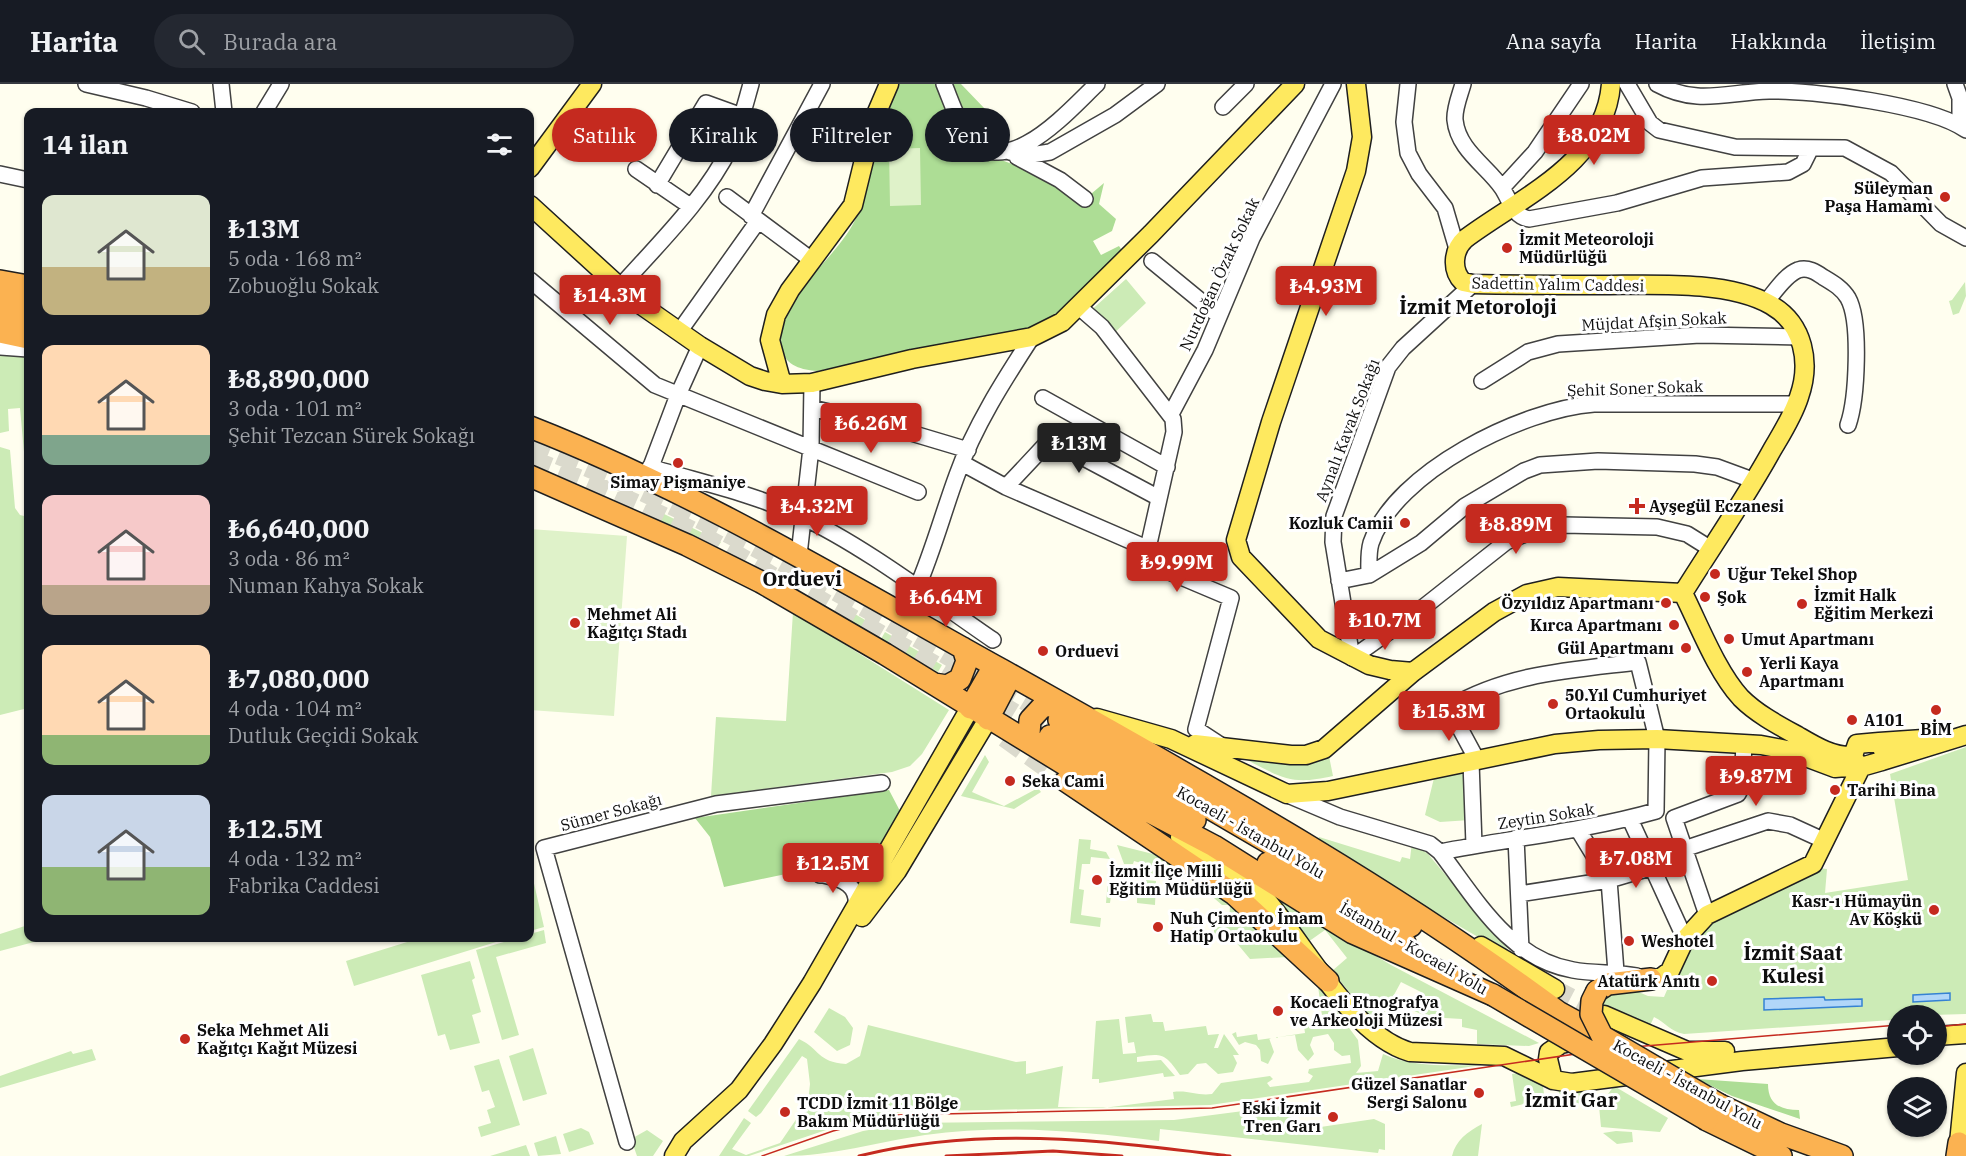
<!DOCTYPE html>
<html lang="tr">
<meta charset="utf-8">
<style>
:root{--surface:#171b24;--page:#242831;--text:#f1f3f6;--muted:#9ea1a6;--line:#363941;--accent:#c52a1f}
body{margin:0;font-family:"IBM Plex Serif",serif;background:var(--page);color:var(--text);height:100vh;display:flex;flex-direction:column;font-size:22px;white-space:nowrap}
*{box-sizing:border-box;margin:0}
p{font-size:20px;color:var(--muted)}
.icon{flex:none;width:33px;height:33px;fill:none;stroke:currentColor;stroke-width:2;stroke-linecap:round;stroke-linejoin:round}
.map{position:relative;flex:1;overflow:hidden}
.side{position:absolute;left:24px;top:24px;width:510px;height:834px;display:flex;flex-direction:column;background:var(--surface);border-radius:12px;box-shadow:0 2px 4px #0004}
.side>*{flex:none}
.top-card{position:absolute;left:552px;top:24px;width:570px;height:54px;display:flex;gap:12px}
.fabs{position:absolute;left:1887px;top:921px;display:grid;gap:12px}
.fabs a{display:grid;place-items:center;width:60px;height:60px;border-radius:50%;background:var(--surface);box-shadow:0 2px 4px #0004;font-size:30px}
.price{position:absolute;translate:-50% -51px;padding:0 14px;border-radius:6px;background:var(--accent);color:#fff;font-size:20px;line-height:39px;filter:drop-shadow(0 2px 3px #0008)}
.price::after{content:'';position:absolute;left:50%;top:36px;width:18px;height:14px;margin-left:-9px;background:inherit;clip-path:polygon(0 0,100% 0,50% 100%)}
.price.current{background:#222;color:#fff}
ul{padding:0;list-style:none}
li{display:flex;align-items:center;gap:18px;height:150px;padding:0 18px}
li span{display:grid;place-items:center;flex:none;width:168px;height:120px;border-radius:12px;color:#555}
li>.icon{margin-inline-start:auto}
span .icon{width:72px;height:72px;fill:#fffc;stroke-width:1}
li b{font-size:26px}
h2{display:flex;justify-content:space-between;align-items:center;height:72px;padding:0 18px;font-size:26px}
.tag{padding:0 21px;border-radius:27px;background:var(--surface);box-shadow:0 2px 4px #0004;font-size:21px;line-height:54px}
.tag.current{background:var(--accent);color:#fff}
header{display:flex;align-items:center;gap:36px;box-sizing:border-box;height:84px;padding:0 30px;background:var(--surface);border-bottom:2px solid var(--line)}
header strong{font-size:28px}
nav{display:flex;gap:33px;margin-inline-start:auto;font-size:21px}
.search{width:420px;height:54px;background:var(--page);display:flex;align-items:center;gap:15px;box-sizing:border-box;padding:0 21px;border-radius:33px;color:var(--muted);font-size:22px}
.map>svg:first-child{display:block}
</style>
<header>
<strong>Harita</strong>
<div class="search"><svg class="icon" aria-label="search" viewBox="0 0 24 24"><circle cx="10" cy="10" r="6"/><path d="M15 15l6 6"/></svg>Burada ara</div>
<nav><a>Ana sayfa</a><a>Harita</a><a>Hakkında</a><a>İletişim</a></nav>
</header>
<div class="map">
<svg width="1966" height="1072" viewBox="0 0 1966 1072">
<rect width="100%" height="100%" fill="#fffeef"/>
<path fill="#ccebb6" d="M1126,195L1146,219L1110,253L1087,230Z
M1965,198L1966,212L1959,229L1953,231L1949,217L1952,216Z
M0,268L28,272V412L20,324L8,325L9,347L0,349Z
M0,363L10,366L15,424L20,431L28,433V624L0,631Z
M656,426L721,458L717,464L652,433Z
M843,523L877,543L873,550L839,530Z
M793,528L949,626L922,670L910,682L892,688L711,712L716,633L786,637Z
M885,548L942,581L938,588L881,555Z
M1966,663V930L1898,932L1897,936H1892L1684,950C1670,947 1666,939 1654,933L1648,946L1601,923L1602,910L1629,904L1648,912L1664,913L1676,885L1705,840L1818,784L1827,785L1825,809L1908,796L1890,690Z
M1328,667L1333,692C1290,702 1281,693 1243,674Z
M985,671L989,678L972,708L1004,722L1038,704L1041,708L1014,725L961,712Z
M1469,687L1470,736L1440,738L1425,731L1434,694Z
M1319,753L1400,778L1402,773L1410,775L1412,758L1428,770L1516,875L1316,759Z
M1079,755L1091,756L1090,765L1106,768L1110,775L1091,773L1090,780H1082L1079,805L1084,806L1081,831L1101,834L1100,843L1070,839Z
M1117,761L1165,773L1196,795L1170,781H1164V793L1147,790V781L1134,777L1133,780H1124Z
M530,782L544,843L530,847Z
M1108,796L1146,799V796L1156,797L1155,821L1137,819V814L1111,812L1110,819H1106Z
M1209,800L1288,873L1250,875L1235,857L1214,849V843L1229,841L1230,821H1222L1207,808Z
M1274,811L1391,881L1539,959L1529,962L1477,960V946L1462,943V935L1428,933L1412,926L1421,908L1401,898L1377,942L1332,887L1347,874L1325,846L1308,858L1272,816Z
M28,841V854H49L0,867V850Z
M544,846L546,859L496,873L519,951L502,956L476,866L518,854H530V850Z
M420,854H509L354,902L346,877Z
M470,877L475,894L472,896L481,928L472,931L480,959L450,966L445,950L438,952L421,891Z
M1318,902L1358,956L1361,982L1356,989L1378,987L1383,970C1414,984 1448,981 1482,981L1210,1021L901,1028L850,1038L749,1072H719L744,1034L751,1039L732,1065L746,1071L780,1059L808,1018L810,1000L807,975L802,972L761,1029L756,1033L748,1027L799,955C820,965 817,978 846,980L860,972L868,941L1016,978L1026,977V990L1063,982L1058,1023L1103,1024L1174,1015L1173,1008C1189,1006 1197,1012 1212,1010L1221,999L1270,992L1273,995L1267,999L1270,1003L1309,998L1313,992L1308,989L1309,985L1351,979L1350,971L1342,972L1334,966V959L1328,950L1313,953L1310,961L1314,970L1308,977L1298,966L1295,951L1269,954L1274,968L1268,980L1261,977L1260,966L1256,961L1245,958L1239,961L1232,950L1236,948L1237,953L1257,950L1258,956L1305,949L1304,942L1323,939Z
M829,924L845,933L853,944L850,961L837,967L814,948Z
M1151,930L1153,938H1163L1165,947L1206,942L1208,951L1219,950L1214,964H1218L1224,950L1239,971H1233L1237,979L1233,988L1218,990L1206,979L1197,980L1188,990L1180,991C1165,969 1162,969 1137,973V978L1161,976L1175,992L1164,993L1163,989L1099,999V995H1092L1096,937L1119,935L1123,970L1136,969L1134,958L1128,959L1125,933Z
M533,964L547,1010L523,1017L509,972Z
M92,965L96,976L0,1004V992L71,967L73,970Z
M499,975L520,1041L481,1053L478,1043L491,1039L487,1026L495,1023L489,1006L482,1008L474,982Z
M1519,989L1543,1002L1544,1010L1537,1017L1511,1023L1510,1018L1516,1017L1512,990Z
M1614,1002L1668,1034L1660,1048L1601,1043L1599,1022Z
M1558,1006H1592L1582,1017L1574,1022L1562,1017Z
M1290,1021L1294,1047L1374,1035L1385,1040V1066L1379,1065L1378,1069L1160,1045L1159,1057C1081,1047 1003,1040 925,1051C877,1058 832,1072 784,1072L863,1047L910,1039L1174,1036Z
M1482,1040L1478,1072H1452C1456,1056 1467,1048 1482,1040Z
M581,1044L589,1048L594,1060L569,1068L563,1050Z
M647,1046L663,1057L653,1072H637L631,1055Z
M1616,1047L1632,1048L1633,1058L1617,1060L1603,1049Z
M556,1052L561,1070L538,1072L534,1059Z
M526,1061L530,1072H490Z"/>
<path fill="#addd95" d="M894,0H937L988,71L1028,86L1085,115L1104,99L1099,120L1116,135L1112,147L1093,157L1101,171L1119,162L1123,168L1069,222L1051,235L1016,250L817,287C803,286 785,282 782,265C772,211 841,176 858,129C865,111 865,92 870,75C876,49 886,25 894,0Z
M950,0H961L1010,51L1006,53L1007,60C971,65 961,27 950,0Z
M889,706L900,727L883,759L872,772L724,803L710,753L695,734Z
M1697,995L1768,1000C1768,1020 1780,1026 1799,1026L1800,1035L1732,1012Z"/>
<path fill="#dff2c9" d="M920,64L921,121L890,122L889,65Z
M530,445L627,452L614,632L530,626Z"/>
<path fill="#b1d6f9" stroke="#3582d3" stroke-width="1.5" d="M1950,909V916L1913,918V911Z
M1824,913L1825,916L1862,915V922L1764,926V915Z"/>
<g fill="none" stroke-linecap="round" stroke-linejoin="round">
<path stroke="#dbdacd" stroke-width="18" stroke-dasharray="18 9" stroke-linecap="butt" d="M1555,905L1603,930"/>
<path stroke="#dbdacd" stroke-width="21" stroke-dasharray="21 10" stroke-linecap="butt" d="M530,359C715,430 883,533 1054,633
M530,376C622,412 709,451 792,506
M781,495L935,582L1044,648
M1005,653L1066,697"/>
<g stroke="#414141" stroke-width="18">
<path id="minor" d="M86,0L146,14L192,28
M221,0L224,28
M944,0C951,17 957,36 967,51C1005,102 1070,25 1097,0
M1408,0L1404,38L1408,69L1419,90L1445,124L1457,165
M1463,0C1460,11 1454,25 1455,36C1458,66 1487,82 1502,104C1510,116 1513,132 1529,135L1617,119L1702,94L1788,88L1803,80L1811,64
M1627,0L1650,39L1659,46L1735,63L1845,64L1891,89L1941,140L1966,154
M1657,0C1697,22 1727,8 1769,7C1813,6 1931,21 1966,46
M1955,0L1960,14V42
M1223,23L1246,0
M264,28L281,0
M1010,68L1031,71L1050,68L1115,31L1157,0
M1017,73L1060,96L1085,115
M636,85L690,122
M0,90L28,96
M657,101L706,19L742,32
M1502,104L1535,68L1581,0
M727,113L813,177
M751,132L822,0
M1152,177L1219,232
M530,196L655,301L918,408
M1473,200L1403,264L1388,283L1334,432L1333,458L1352,574L1425,522L1506,458L1539,444L1563,441L1657,443L1687,450L1711,465
M619,204C658,160 705,115 731,62C740,42 745,21 751,0
M1766,218C1774,209 1785,191 1798,186C1808,183 1816,188 1823,193C1833,199 1842,204 1848,214C1861,237 1857,315 1848,341
M1079,223L1102,243L1173,335L1174,348L1148,464
M679,248L758,137
M0,263L28,265
M1482,297L1528,268L1558,260L1700,251L1800,253
M1043,314L1167,383
M812,324L881,340L968,366
M1171,330L1205,266L1252,154L1333,0
M962,379L1006,403L1165,472L1160,484L1231,514L1196,645L1222,662
M650,383C699,398 751,409 798,431C863,461 933,515 993,556
M647,393L678,311L700,262
M1006,403L1050,356L1159,414
M799,471L811,364L812,299
M1369,491L1421,459L1465,422L1524,387L1540,381L1598,377L1695,380L1717,383L1755,397
M1339,497L1369,491C1369,481 1368,469 1371,459C1395,388 1523,325 1594,320H1797
M917,504C933,467 943,429 957,391C974,343 1004,296 1032,253
M1477,676L1449,624C1508,589 1572,586 1638,578L1657,655L1656,727
M1471,678L1474,761
M1288,711L1340,733L1430,760L1440,768C1476,815 1509,875 1573,886C1594,890 1615,888 1637,892
M1674,734L1738,710L1742,702L1744,660
M1674,734L1707,831
M1630,735L1685,855
M1579,747L1609,796L1616,888
M1516,754L1521,865
M1684,765L1768,737L1790,741L1825,757
M1440,768C1512,754 1585,747 1656,727
M820,791L865,780L887,766
M823,791C843,795 859,801 856,824
M1519,810L1609,796L1653,783
M627,1058L544,764L716,720L882,699"/>
</g>
<g stroke="#1f1f1f" stroke-width="21">
<path id="major" d="M1356,0L1362,53L1356,87L1271,338L1236,456L1241,473L1319,555L1369,581L1390,586L1413,588
M1611,0C1605,79 1521,113 1465,155C1453,166 1451,186 1463,198L1473,200C1515,201 1558,201 1601,201C1651,201 1727,196 1771,221C1804,240 1811,279 1799,313C1793,332 1782,349 1772,366C1745,415 1713,461 1683,509
M530,84L592,0
M530,121L634,216L700,262L750,292L765,297L782,300L812,299L912,275L1032,253L1062,238L1151,150L1295,0
M782,300L770,256L776,231L790,206L853,121L874,35L889,0
M1683,509C1699,541 1717,588 1741,614C1757,630 1778,641 1798,652C1815,662 1833,673 1853,672
M1097,634L1171,655L1287,710L1328,707L1555,660L1599,656L1657,655L1761,661L1787,666L1835,684L1858,682
M1879,658L1884,668L1882,677L1861,683L1858,682L1853,672L1857,660Z
M1879,658L1938,654
M1195,660L1291,671H1306L1324,665L1413,588L1494,528L1527,510L1558,503L1683,509
M1882,677L1966,651
M1180,753L1248,798L1261,810C1304,857 1349,950 1410,968L1504,972L1553,996L1572,999L1742,977L1898,963
M862,833L897,787L988,635
M1481,862L1555,905
M1651,895L1662,893L1670,887L1685,855L1707,831L1813,780L1861,683
M1604,931L1687,967H1725
M1936,952L1966,950
M1966,989L1959,1059L1966,1060
M1553,996L1548,975L1549,968L1561,960L1581,956
M674,1072L683,1057L739,1006L773,960L812,899L970,624"/>
</g>
<g stroke="#1f1f1f" stroke-width="24">
<path id="highway" d="M0,197L28,202
M0,213L28,218
M0,231L28,237
M0,248L28,254
M530,343C696,408 847,500 1002,586C1192,693 1386,799 1561,930
M530,392L687,461L761,498L885,570L1100,702L1214,762L1353,849L1493,911
M934,600L947,602L960,595L967,577L963,564
M970,624L994,582
M988,635L1011,591
M1059,636L1411,842
M1050,652L1195,736
M1033,661L1029,650L1030,636L1042,623L1061,619
M1066,697L1234,810L1328,897
M1268,779L1405,859
M1597,907L1608,900L1651,895
M1549,923L1602,952
M1720,1021L1781,1050L1842,1072
M1707,1036L1781,1072
M1957,1072L1959,1059"/>
</g>
<use href="#minor" stroke="#fff" stroke-width="15"/>
<use href="#major" stroke="#fee95f" stroke-width="18"/>
<use href="#highway" stroke="#fbb251" stroke-width="21"/>
<path stroke="#c52a1f" stroke-width="1.5" d="M1936,943L1966,940
M762,1072L833,1047L898,1031L1212,1024L1609,965L1898,941"/>
<path stroke="#c52a1f" stroke-width="3" d="M859,1072C983,1041 1106,1057 1230,1072
M946,1072L1053,1067L1122,1072"/>
<g stroke="#1f1f1f" stroke-width="24" stroke-linecap="butt">
<path id="highway-bridge" d="M1597,907L1592,917L1591,930L1602,952L1720,1021
M1493,911L1707,1036"/>
</g>
<use href="#highway-bridge" stroke="#fbb251" stroke-width="21"/>
</g>
<g fill="#c52a1f" stroke="#fff" stroke-width="2">
<circle cx="1945" cy="113" r="6"/>
<circle cx="1507" cy="164" r="6"/>
<circle cx="678" cy="379" r="6"/>
<path d="M1634 413h6v6h6v6h-6v6h-6v-6h-6v-6h6z"/>
<circle cx="1405" cy="439" r="6"/>
<circle cx="1715" cy="490" r="6"/>
<circle cx="1705" cy="513" r="6"/>
<circle cx="1666" cy="519" r="6"/>
<circle cx="1802" cy="520" r="6"/>
<circle cx="575" cy="539" r="6"/>
<circle cx="1674" cy="541" r="6"/>
<circle cx="1729" cy="555" r="6"/>
<circle cx="1686" cy="564" r="6"/>
<circle cx="1043" cy="567" r="6"/>
<circle cx="1747" cy="588" r="6"/>
<circle cx="1553" cy="620" r="6"/>
<circle cx="1936" cy="626" r="6"/>
<circle cx="1852" cy="636" r="6"/>
<circle cx="1010" cy="697" r="6"/>
<circle cx="1835" cy="706" r="6"/>
<circle cx="1097" cy="796" r="6"/>
<circle cx="1934" cy="826" r="6"/>
<circle cx="1158" cy="843" r="6"/>
<circle cx="1629" cy="857" r="6"/>
<circle cx="1712" cy="897" r="6"/>
<circle cx="1278" cy="927" r="6"/>
<circle cx="185" cy="955" r="6"/>
<circle cx="1479" cy="1009" r="6"/>
<circle cx="785" cy="1028" r="6"/>
<circle cx="1333" cy="1033" r="6"/>
</g>
<g text-anchor="middle" stroke-width="6" stroke-linejoin="round" paint-order="stroke">
<g font-size="16" font-weight="bold" fill="#0e0e0e" stroke="#fff" text-anchor="start">
<text x="1933" y="110" text-anchor="end">Süleyman<tspan x="1933" dy="18">Paşa Hamamı</tspan></text>
<text x="1519" y="161">İzmit Meteoroloji<tspan x="1519" dy="18">Müdürlüğü</tspan></text>
<text x="678" y="404" text-anchor="middle">Simay Pişmaniye</text>
<text x="1649" y="428">Ayşegül Eczanesi</text>
<text x="1393" y="445" text-anchor="end">Kozluk Camii</text>
<text x="1727" y="496">Uğur Tekel Shop</text>
<text x="1814" y="517">İzmit Halk<tspan x="1814" dy="18">Eğitim Merkezi</tspan></text>
<text x="1717" y="519">Şok</text>
<text x="1654" y="525" text-anchor="end">Özyıldız Apartmanı</text>
<text x="587" y="536">Mehmet Ali<tspan x="587" dy="18">Kağıtçı Stadı</tspan></text>
<text x="1662" y="547" text-anchor="end">Kırca Apartmanı</text>
<text x="1741" y="561">Umut Apartmanı</text>
<text x="1674" y="570" text-anchor="end">Gül Apartmanı</text>
<text x="1055" y="573">Orduevi</text>
<text x="1759" y="585">Yerli Kaya<tspan x="1759" dy="18">Apartmanı</tspan></text>
<text x="1565" y="617">50.Yıl Cumhuriyet<tspan x="1565" dy="18">Ortaokulu</tspan></text>
<text x="1864" y="642">A101</text>
<text x="1936" y="651" text-anchor="middle">BİM</text>
<text x="1022" y="703">Seka Cami</text>
<text x="1847" y="712">Tarihi Bina</text>
<text x="1109" y="793">İzmit İlçe Milli<tspan x="1109" dy="18">Eğitim Müdürlüğü</tspan></text>
<text x="1922" y="823" text-anchor="end">Kasr-ı Hümayün<tspan x="1922" dy="18">Av Köşkü</tspan></text>
<text x="1170" y="840">Nuh Çimento İmam<tspan x="1170" dy="18">Hatip Ortaokulu</tspan></text>
<text x="1641" y="863">Weshotel</text>
<text x="1700" y="903" text-anchor="end">Atatürk Anıtı</text>
<text x="1290" y="924">Kocaeli Etnografya<tspan x="1290" dy="18">ve Arkeoloji Müzesi</tspan></text>
<text x="197" y="952">Seka Mehmet Ali<tspan x="197" dy="18">Kağıtçı Kağıt Müzesi</tspan></text>
<text x="1467" y="1006" text-anchor="end">Güzel Sanatlar<tspan x="1467" dy="18">Sergi Salonu</tspan></text>
<text x="797" y="1025">TCDD İzmit 11 Bölge<tspan x="797" dy="18">Bakım Müdürlüğü</tspan></text>
<text x="1321" y="1030" text-anchor="end">Eski İzmit<tspan x="1321" dy="18">Tren Garı</tspan></text>
</g>
<g font-size="16" fill="#0e0e0e" stroke="#fff">
<text transform="translate(1219 190) rotate(-65)" y="6">Nurdoğan Özak Sokak</text>
<text transform="translate(1558 200) rotate(1)" y="6">Sadettin Yalım Caddesi</text>
<text transform="translate(1654 237) rotate(-3)" y="6">Müjdat Afşin Sokak</text>
<text transform="translate(1635 304) rotate(-2)" y="6">Şehit Soner Sokak</text>
<text transform="translate(1347 346) rotate(-69)" y="6">Aynalı Kavak Sokağı</text>
<text transform="translate(611 728) rotate(-15)" y="6">Sümer Sokağı</text>
<text transform="translate(1546 732) rotate(-9)" y="6">Zeytin Sokak</text>
<text transform="translate(1251 748) rotate(30)" y="6">Kocaeli - İstanbul Yolu</text>
<text transform="translate(1414 864) rotate(30)" y="6">İstanbul - Kocaeli Yolu</text>
<text transform="translate(1688 1000) rotate(29)" y="6">Kocaeli - İstanbul Yolu</text>
</g>
<g font-size="20" font-weight="bold" fill="#0e0e0e" stroke="#fff">
<text x="1478" y="230">İzmit Metoroloji</text>
<text x="802" y="502">Orduevi</text>
<text x="1793" y="876">İzmit Saat<tspan x="1793" dy="23">Kulesi</tspan></text>
<text x="1571" y="1023">İzmit Gar</text>
</g>
</g>
</svg>
<div class="fabs">
<a><svg class="icon" aria-label="locate" viewBox="0 0 24 24"><circle cx="12" cy="12" r="6"/><path d="M12 2v4M12 18v4M2 12h4M18 12h4"/></svg></a>
<a><svg class="icon" aria-label="layers" viewBox="0 0 24 24"><path d="M12 4l9 5-9 5-9-5zM3 14l9 5 9-5"/></svg></a>
</div>
<b class="price" style="left:1594px;top:82px">₺8.02M</b>
<b class="price" style="left:1326px;top:233px">₺4.93M</b>
<b class="price" style="left:610px;top:242px">₺14.3M</b>
<b class="price" style="left:871px;top:370px">₺6.26M</b>
<b class="price current" style="left:1079px;top:390px">₺13M</b>
<b class="price" style="left:817px;top:453px">₺4.32M</b>
<b class="price" style="left:1516px;top:471px">₺8.89M</b>
<b class="price" style="left:1177px;top:509px">₺9.99M</b>
<b class="price" style="left:946px;top:544px">₺6.64M</b>
<b class="price" style="left:1385px;top:567px">₺10.7M</b>
<b class="price" style="left:1449px;top:658px">₺15.3M</b>
<b class="price" style="left:1756px;top:723px">₺9.87M</b>
<b class="price" style="left:1636px;top:805px">₺7.08M</b>
<b class="price" style="left:833px;top:810px">₺12.5M</b>
<div class="top-card">
<a class="tag current">Satılık</a>
<a class="tag">Kiralık</a>
<a class="tag">Filtreler</a>
<a class="tag">Yeni</a>
</div>
<section class="side">
<h2>14 ilan<svg class="icon" aria-label="filters" viewBox="0 0 24 24"><path d="M4 7h16M4 17h16"/><circle cx="9" cy="7" r="2"/><circle cx="15" cy="17" r="2"/></svg></h2>
<ul>
<li><span style="background:linear-gradient(#dfe7d0 60%,#c2b280 0)"><svg class="icon" aria-label="home" viewBox="0 0 24 24"><path d="M3 11l9-7 9 7M6 9v11h12V9"/></svg></span><div><b>₺13M</b><p>5 oda · 168 m²</p><p>Zobuoğlu Sokak</p></div></li>
<li><span style="background:linear-gradient(#ffd9b3 75%,#7fa58c 0)"><svg class="icon" aria-label="home" viewBox="0 0 24 24"><path d="M3 11l9-7 9 7M6 9v11h12V9"/></svg></span><div><b>₺8,890,000</b><p>3 oda · 101 m²</p><p>Şehit Tezcan Sürek Sokağı</p></div></li>
<li><span style="background:linear-gradient(#f6c9c9 75%,#b9a48a 0)"><svg class="icon" aria-label="home" viewBox="0 0 24 24"><path d="M3 11l9-7 9 7M6 9v11h12V9"/></svg></span><div><b>₺6,640,000</b><p>3 oda · 86 m²</p><p>Numan Kahya Sokak</p></div></li>
<li><span style="background:linear-gradient(#ffd9b3 75%,#8fb573 0)"><svg class="icon" aria-label="home" viewBox="0 0 24 24"><path d="M3 11l9-7 9 7M6 9v11h12V9"/></svg></span><div><b>₺7,080,000</b><p>4 oda · 104 m²</p><p>Dutluk Geçidi Sokak</p></div></li>
<li><span style="background:linear-gradient(#c9d6e8 60%,#8fb573 0)"><svg class="icon" aria-label="home" viewBox="0 0 24 24"><path d="M3 11l9-7 9 7M6 9v11h12V9"/></svg></span><div><b>₺12.5M</b><p>4 oda · 132 m²</p><p>Fabrika Caddesi</p></div></li>
</ul>
</section>
</div>
